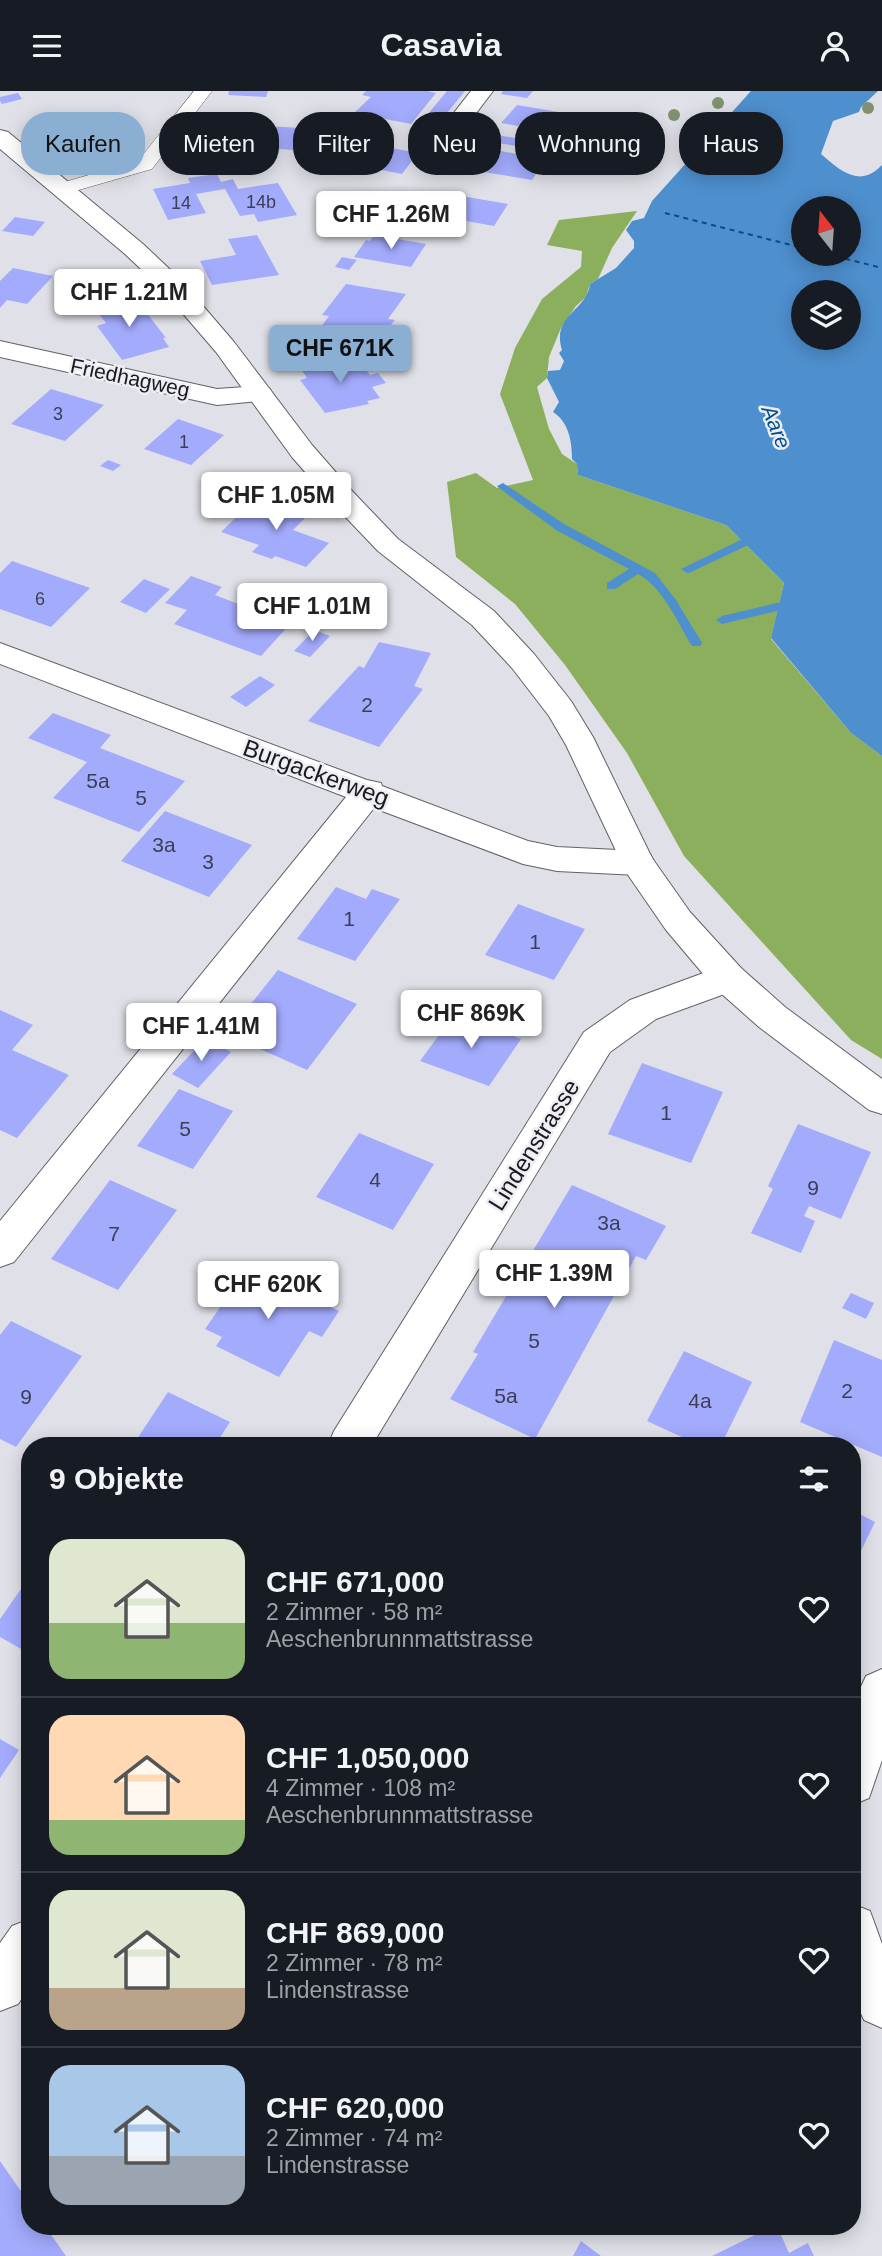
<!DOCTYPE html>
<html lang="de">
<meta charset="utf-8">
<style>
:root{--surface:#171b24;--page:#20242c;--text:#f1f3f6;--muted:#9ea1a6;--line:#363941;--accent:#8baed3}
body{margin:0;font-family:Arial,sans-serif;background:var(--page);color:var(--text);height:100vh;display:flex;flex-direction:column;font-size:26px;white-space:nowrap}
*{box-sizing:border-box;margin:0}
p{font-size:23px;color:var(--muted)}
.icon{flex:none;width:38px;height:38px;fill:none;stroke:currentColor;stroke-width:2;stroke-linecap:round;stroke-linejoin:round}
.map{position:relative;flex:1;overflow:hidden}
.sheet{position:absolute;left:21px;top:1346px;width:840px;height:798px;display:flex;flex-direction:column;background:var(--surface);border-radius:28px;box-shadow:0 4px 18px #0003}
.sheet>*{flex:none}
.guide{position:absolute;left:21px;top:21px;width:840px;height:63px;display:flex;gap:14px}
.needle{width:46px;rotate:343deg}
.tools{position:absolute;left:791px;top:105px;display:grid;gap:14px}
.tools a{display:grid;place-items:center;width:70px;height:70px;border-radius:50%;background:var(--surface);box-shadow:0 4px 18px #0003;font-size:35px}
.price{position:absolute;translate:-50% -60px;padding:0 16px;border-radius:7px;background:#fff;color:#222;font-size:23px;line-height:46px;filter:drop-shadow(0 2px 4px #0008)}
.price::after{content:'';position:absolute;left:50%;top:42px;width:21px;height:16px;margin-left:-10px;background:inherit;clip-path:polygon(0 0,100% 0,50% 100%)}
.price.current{background:var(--accent);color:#111}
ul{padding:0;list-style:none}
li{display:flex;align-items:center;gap:21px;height:175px;padding:0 28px}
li+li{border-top:2px solid var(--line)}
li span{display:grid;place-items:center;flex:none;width:196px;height:140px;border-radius:21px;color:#555}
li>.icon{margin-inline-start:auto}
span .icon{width:84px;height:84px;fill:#fffc;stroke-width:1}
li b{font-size:30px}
h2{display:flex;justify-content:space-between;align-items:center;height:84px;padding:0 28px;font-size:30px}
.pill{padding:0 24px;border-radius:28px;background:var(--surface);box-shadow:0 4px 18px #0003;font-size:24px;line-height:63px}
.pill.current{background:var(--accent);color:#111}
header{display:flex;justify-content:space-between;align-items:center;height:91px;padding:0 28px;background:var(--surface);font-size:32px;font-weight:700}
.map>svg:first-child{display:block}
</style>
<header><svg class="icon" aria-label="menu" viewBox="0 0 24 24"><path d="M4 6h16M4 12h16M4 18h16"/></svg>Casavia<svg class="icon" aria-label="person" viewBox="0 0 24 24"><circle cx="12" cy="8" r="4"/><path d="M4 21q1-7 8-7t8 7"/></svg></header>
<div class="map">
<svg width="882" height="2165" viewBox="0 0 882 2165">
<rect width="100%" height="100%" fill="#e0e1e8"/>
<path fill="#8caf5d" d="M637,120L612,157L598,188L590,193L586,206L576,215L561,237L549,266L547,287L537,296L549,338L562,363L577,373L578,384L726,434L784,492L771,548L851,642L882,665V968L851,949L684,765L627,662L565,574L515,513L456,466L447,391L476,382L497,397L533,389L500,303L515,257L542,208L581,176L582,160L547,154L559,129Z"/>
<path fill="#4e8fce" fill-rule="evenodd" d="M751,0H878L861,16L859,21L833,30L821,63C840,79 859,98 882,74V665L851,642L771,547L784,492L726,434L578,384L577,373L572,368C572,351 569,331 553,321L559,311L547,287L548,280L560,279L564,270L559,262L562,259C551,224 587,220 590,193L616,177L634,157V150L626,139L632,130L644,127L652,110ZM803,117H849V163H803ZM803,201H849V247H803Z"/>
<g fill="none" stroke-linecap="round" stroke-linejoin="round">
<path fill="#4e8fce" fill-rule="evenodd" d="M503,392L564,433L655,482L676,509L702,552L700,555H692C677,531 663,496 638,483L615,498H607V492L629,478L556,439L499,397L497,395Z
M761,439L765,440V446L691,481L687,482L681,478Z
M798,507L802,508V514L722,533L716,529L722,525Z"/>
<path stroke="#02508b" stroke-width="2" stroke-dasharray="5 4.5" stroke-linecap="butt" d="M665,122L803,157
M827,163L882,177"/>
</g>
<path fill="#a3abfc" d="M229,0H268L266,6L228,4Z
M366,0H427L436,2L411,33L354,22L371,6L362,4Z
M447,0H465L429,44L413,41Z
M503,0H533L527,7L501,3Z
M18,2L22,8L2,13L0,10V6Z
M517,14L565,22L553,41L501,32Z
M114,25L123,36L106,40L97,29Z
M84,26L106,53L65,63L44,35Z
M247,30L269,31L267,35L301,37L294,59L248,56L245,63L210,58L220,31L246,33Z
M491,43L521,48L516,55L486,50Z
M370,53L418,62L402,83L350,73Z
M495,59L546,68L532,89L478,80Z
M217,83L221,91L233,88L238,98L278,92L297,124L258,131L254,123L240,125L225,98L196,103L206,122L168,129L153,98L190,92L188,87Z
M456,104L508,113L494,135L438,125L449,109H452Z
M15,126L45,131L33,145L2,140Z
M257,144L279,184L212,194L200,170L236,164L228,148Z
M374,144L426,153L411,176L354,166L366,149L370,150Z
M342,166L357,169L349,179L335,176Z
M13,177L53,185L27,213L7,209L0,217V190Z
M346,193L406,203L388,228L395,229L386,240L373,237L364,249L352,248L351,251L312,248L315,236H321L329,225L322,224Z
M125,205L139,223L146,221L166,247H163L169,256L122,269L97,235L106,232L92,214Z
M359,269L370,284L378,282L386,292L372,296L380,307L367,310L369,313L325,322L300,289L307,287L298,274Z
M51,298L104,314L65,350L11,333Z
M178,328L224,344L191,374L144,358Z
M108,369L121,374L113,380L100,375Z
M257,406L309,423L293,439L329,452L306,476L275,465L272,468L252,461L259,454L221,441Z
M12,470L90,497L51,536L0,518V482Z
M191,485L222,496L215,504L290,533L261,565L174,533L187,519L165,512Z
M144,488L170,498L146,522L120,511Z
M314,539L330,545L310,566L294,560Z
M379,551L431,562L414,595L423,598L379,656L308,630L359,575L364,577Z
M260,585L275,594L246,616L230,606Z
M53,622L111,644L100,657L185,690L139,741L53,707L87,671L28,647Z
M165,720L252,754L209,806L121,770Z
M336,796L366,808L372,798L400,808L355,870L297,848Z
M518,813L585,838L554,889L485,864Z
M278,879L357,913L307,979L227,943Z
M0,919L33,934L12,959L69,984L17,1047L0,1039Z
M455,922L521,948L489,995L420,970Z
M205,948L231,961L198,997L172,983Z
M642,972L723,1001L691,1072L608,1043Z
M179,998L233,1020L193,1078L137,1055Z
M798,1033L871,1061L841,1128L809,1115L804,1125L815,1130L801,1162L751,1142L773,1098L768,1095Z
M359,1042L434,1073L393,1139L316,1106Z
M110,1089L177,1119L118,1199L51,1168Z
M572,1094L666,1135L646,1169L636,1165L535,1348L450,1308L478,1263L473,1261Z
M248,1176L339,1220L322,1246L309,1240L279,1286L216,1255L222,1246L205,1238Z
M851,1202L874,1212L866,1228L842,1217Z
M11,1230L82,1265L16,1356L0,1348V1244Z
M834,1249L882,1269V1366L800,1331Z
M684,1260L752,1291L721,1354H699L647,1330Z
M168,1301L230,1331L215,1354H133Z
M852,1419L875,1431L856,1470L852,1468Z
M30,1485V1563L0,1546V1528Z
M852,1486L861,1490L852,1513Z
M0,1648L19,1659L0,1687Z
M0,2070L30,2113V2135H45L66,2165H0Z
M773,2135H777L789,2162L808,2152L814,2165H712Z
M581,2150L601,2165H573Z"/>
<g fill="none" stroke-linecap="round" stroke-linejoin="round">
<g stroke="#606167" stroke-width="1">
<path id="service" d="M194,0H212L152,78L61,104L54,102L51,98L54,94L138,70Z"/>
</g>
<g stroke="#606167" stroke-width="2">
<path id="minor" d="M471,0H493L458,46H442L439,41Z
M0,250L217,298L260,295L269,297L273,303L269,309L217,314L0,266Z
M0,552L367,689L381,692L382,695L528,750L557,756L638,760L650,763L655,772L650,781L638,784L557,780L523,773L374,717L14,1171L0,1176V1130L346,706L0,573Z
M728,873L741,877L746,887L741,897L656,928L610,961L372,1354H328L334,1340L584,941L630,909Z
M882,1578V1669L869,1707L852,1714V1615L866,1585Z
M852,1813L870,1820L882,1853V1937L864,1929L852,1903Z
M30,1828V1896L18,1913L0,1920V1852L12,1835Z"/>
</g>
<g stroke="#606167" stroke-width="2">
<path id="tertiary" d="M0,39L8,41L143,153L179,187L234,251L312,354L353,401L398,448L494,520L534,563L571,610L593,646L652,767L690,821L741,877L785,916L882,988V1023L869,1019L759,936L715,897L666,839L626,781L566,654L549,625L512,577L472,534L378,460L333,413L292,366L216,261L161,197L125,163L0,58Z"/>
</g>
<use href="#service" fill="#fff" fill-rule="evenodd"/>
<use href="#minor" fill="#fff" fill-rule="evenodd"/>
<use href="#tertiary" fill="#fff" fill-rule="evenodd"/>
</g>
<g fill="#829072">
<circle cx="718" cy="12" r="6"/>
<circle cx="868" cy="17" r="6"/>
<circle cx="674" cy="24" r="6"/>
</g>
<g text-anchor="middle" stroke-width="5" stroke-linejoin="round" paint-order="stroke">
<g font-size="18" fill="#3c3e55">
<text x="261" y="117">14b</text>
<text x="181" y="118">14</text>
<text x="58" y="329">3</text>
<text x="184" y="357">1</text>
<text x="40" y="514">6</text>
</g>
<g font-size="21" fill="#1a1a1d" stroke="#edeef5">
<text transform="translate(130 287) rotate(12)" y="7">Friedhagweg</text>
</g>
<g font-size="21" font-style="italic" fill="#02508b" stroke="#edeef5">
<text transform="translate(776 336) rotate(68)" y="7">Aare</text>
</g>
<g font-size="21" fill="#3c3e55">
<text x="367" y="621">2</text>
<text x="98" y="697">5a</text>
<text x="141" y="714">5</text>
<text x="164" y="761">3a</text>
<text x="208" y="778">3</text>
<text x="349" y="835">1</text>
<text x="535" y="858">1</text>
<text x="666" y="1029">1</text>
<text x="185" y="1045">5</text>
<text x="375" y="1096">4</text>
<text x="813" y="1104">9</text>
<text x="609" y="1139">3a</text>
<text x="114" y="1150">7</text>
<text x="534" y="1257">5</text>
<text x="847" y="1307">2</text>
<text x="506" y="1312">5a</text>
<text x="26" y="1313">9</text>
<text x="700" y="1317">4a</text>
</g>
<g font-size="24" fill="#1a1a1d" stroke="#edeef5">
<text transform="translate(316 682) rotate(20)" y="8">Burgackerweg</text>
<text transform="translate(534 1054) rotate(-58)" y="8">Lindenstrasse</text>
</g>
</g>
</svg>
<div class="tools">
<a><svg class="needle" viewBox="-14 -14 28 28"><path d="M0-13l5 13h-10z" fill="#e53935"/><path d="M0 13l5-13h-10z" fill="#9ea1a6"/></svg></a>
<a><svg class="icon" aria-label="layers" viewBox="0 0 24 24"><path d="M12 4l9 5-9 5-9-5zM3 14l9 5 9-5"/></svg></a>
</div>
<b class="price" style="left:391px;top:160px">CHF 1.26M</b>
<b class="price" style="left:129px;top:238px">CHF 1.21M</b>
<b class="price current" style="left:340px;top:294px">CHF 671K</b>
<b class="price" style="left:276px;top:441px">CHF 1.05M</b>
<b class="price" style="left:312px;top:552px">CHF 1.01M</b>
<b class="price" style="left:471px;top:959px">CHF 869K</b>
<b class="price" style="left:201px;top:972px">CHF 1.41M</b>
<b class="price" style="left:554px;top:1219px">CHF 1.39M</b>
<b class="price" style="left:268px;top:1230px">CHF 620K</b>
<div class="guide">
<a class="pill current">Kaufen</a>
<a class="pill">Mieten</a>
<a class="pill">Filter</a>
<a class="pill">Neu</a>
<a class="pill">Wohnung</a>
<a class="pill">Haus</a>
</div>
<section class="sheet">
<h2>9 Objekte<svg class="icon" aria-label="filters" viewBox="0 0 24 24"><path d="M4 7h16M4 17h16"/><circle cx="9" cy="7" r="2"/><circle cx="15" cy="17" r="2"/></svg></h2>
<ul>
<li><span style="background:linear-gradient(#dfe7d0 60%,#8fb573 0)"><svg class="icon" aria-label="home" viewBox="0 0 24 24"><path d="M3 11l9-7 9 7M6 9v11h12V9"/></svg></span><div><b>CHF 671,000</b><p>2 Zimmer · 58 m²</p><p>Aeschenbrunnmattstrasse</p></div><svg class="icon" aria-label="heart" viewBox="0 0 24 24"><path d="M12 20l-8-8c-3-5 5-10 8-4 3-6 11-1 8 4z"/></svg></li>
<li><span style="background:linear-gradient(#ffd9b3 75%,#8fb573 0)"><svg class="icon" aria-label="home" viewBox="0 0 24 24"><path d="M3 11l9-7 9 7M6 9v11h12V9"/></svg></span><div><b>CHF 1,050,000</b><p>4 Zimmer · 108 m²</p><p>Aeschenbrunnmattstrasse</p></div><svg class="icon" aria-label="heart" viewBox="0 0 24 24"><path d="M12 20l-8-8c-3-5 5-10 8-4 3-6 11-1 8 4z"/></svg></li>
<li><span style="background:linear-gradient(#dfe7d0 70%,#b9a48a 0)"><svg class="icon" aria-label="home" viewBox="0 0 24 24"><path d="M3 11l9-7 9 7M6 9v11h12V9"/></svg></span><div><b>CHF 869,000</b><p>2 Zimmer · 78 m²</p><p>Lindenstrasse</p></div><svg class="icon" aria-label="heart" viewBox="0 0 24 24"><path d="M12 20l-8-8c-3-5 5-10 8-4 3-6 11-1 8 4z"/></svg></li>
<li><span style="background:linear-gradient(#a9c7e8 65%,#9aa5b1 0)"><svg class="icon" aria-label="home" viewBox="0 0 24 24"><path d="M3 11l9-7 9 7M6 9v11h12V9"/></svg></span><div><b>CHF 620,000</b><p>2 Zimmer · 74 m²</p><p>Lindenstrasse</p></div><svg class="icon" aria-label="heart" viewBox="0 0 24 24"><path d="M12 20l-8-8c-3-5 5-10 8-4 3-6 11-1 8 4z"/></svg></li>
</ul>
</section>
</div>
